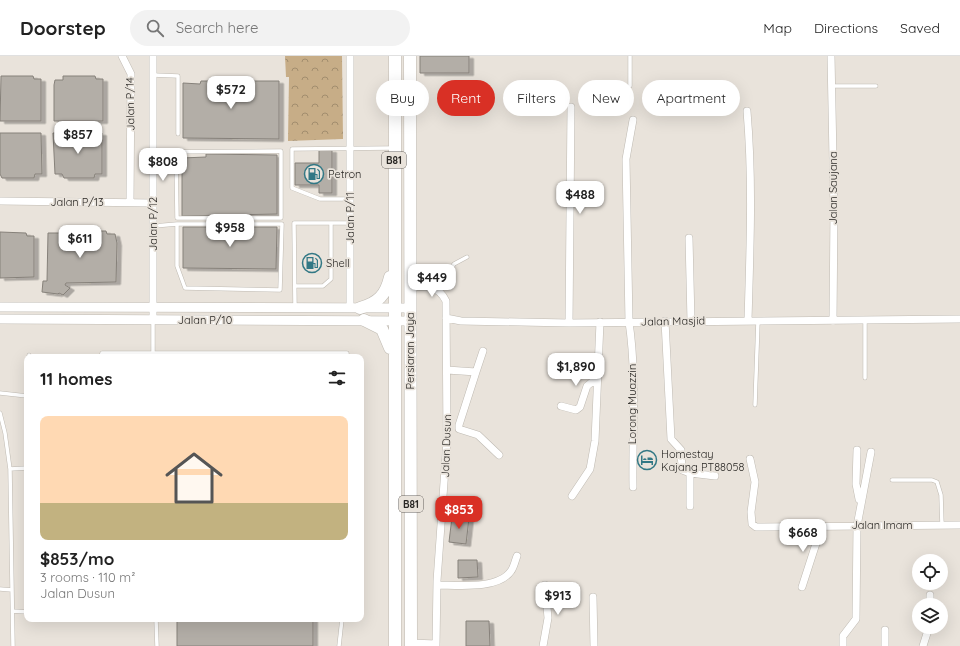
<!DOCTYPE html>
<meta charset="utf-8">
<style>
:root{--surface:#fff;--page:#f2f2f2;--text:#222;--muted:#767676;--line:#e0e0e0;--accent:#d93025}
body{margin:0;font-family:Quicksand,sans-serif;background:var(--page);color:var(--text);height:100vh;display:flex;flex-direction:column;font-size:15px;white-space:nowrap}
*{box-sizing:border-box;margin:0}
p{font-size:13px;color:var(--muted)}
.icon{flex:none;width:22px;height:22px;fill:none;stroke:currentColor;stroke-width:2;stroke-linecap:round;stroke-linejoin:round}
.map{position:relative;flex:1;overflow:hidden}
.details{position:absolute;left:24px;top:298px;width:340px;height:268px;display:flex;flex-direction:column;background:var(--surface);border-radius:8px;box-shadow:0 4px 16px #0002}
.details>*{flex:none}
.guide{position:absolute;left:376px;top:24px;width:380px;height:36px;display:flex;gap:8px}
.tools{position:absolute;left:912px;top:498px;display:grid;gap:8px}
.tools a{display:grid;place-items:center;width:36px;height:36px;border-radius:50%;background:var(--surface);box-shadow:0 4px 16px #0002;font-size:20px}
.price{position:absolute;translate:-50% -34px;padding:0 9px;border-radius:8px;background:#fff;color:#222;font-size:13px;line-height:26px;filter:drop-shadow(0 1px 2px #0008)}
.price::after{content:'';position:absolute;left:50%;top:24px;width:12px;height:9px;margin-left:-6px;background:inherit;clip-path:polygon(0 0,100% 0,50% 100%)}
.price.current{background:var(--accent);color:#fff}
ul{padding:0;list-style:none}
li{display:grid;align-content:center;gap:8px;height:212px;padding:0 16px}
li span{display:grid;place-items:center;height:124px;border-radius:8px;color:#555}
li>.icon{margin-inline-start:auto}
span .icon{width:72px;height:72px;fill:#fffc;stroke-width:1}
li b{font-size:17px}
h2{display:flex;justify-content:space-between;align-items:center;height:48px;padding:0 16px;font-size:17px}
.tag{padding:0 14px;border-radius:18px;background:var(--surface);box-shadow:0 4px 16px #0002;font-size:14px;line-height:36px}
.tag.current{background:var(--accent);color:#fff}
header{display:flex;align-items:center;gap:24px;box-sizing:border-box;height:56px;padding:0 20px;background:var(--surface);border-bottom:1px solid var(--line)}
header strong{font-size:19px}
nav{display:flex;gap:22px;margin-inline-start:auto;font-size:14px}
.search{width:280px;height:36px;background:var(--page);display:flex;align-items:center;gap:10px;box-sizing:border-box;padding:0 14px;border-radius:22px;color:var(--muted);font-size:15px}
.map>svg:first-child{display:block}
</style>
<header>
<strong>Doorstep</strong>
<div class="search"><svg class="icon" aria-label="search" viewBox="0 0 24 24"><circle cx="10" cy="10" r="6"/><path d="M15 15l6 6"/></svg>Search here</div>
<nav><a>Map</a><a>Directions</a><a>Saved</a></nav>
</header>
<div class="map">
<svg width="960" height="590" viewBox="0 0 960 590">
<defs>
<pattern id="forest-crowns" width="20" height="18" patternUnits="userSpaceOnUse"><rect width="20" height="18" fill="#c7ad87"/><path d="M2 6a3 3 0 1 1 6 0M12 15a3 3 0 1 1 6 0" fill="none" stroke="#a28d6e"/></pattern>
<filter id="shadow"><feDropShadow dx="4.5" dy="2.5" stdDeviation="0" flood-color="#0004"/></filter>
</defs>
<rect width="100%" height="100%" fill="#e9e3db"/>
<path fill="url(#forest-crowns)" d="M285,0H342L343,83L288,85L289,21H286Z"/>
<path fill="#b3aea7" stroke="#86817a" filter="url(#shadow)" d="M420,0H469V17H420Z
M1,20H33L34,23H41V65H0Z
M63,20H95L96,23H103V65H54V29L55,24H63Z
M201,25H279V83L183,82V27L200,28Z
M0,77H41L42,118H35L34,122H2L0,118Z
M53,77H102V118H95L94,122H64L62,118H55Z
M319,94H332V137H319V129H295V107H319Z
M206,98L277,99V158L182,160V102L206,101Z
M183,171H277L276,213L183,212Z
M61,175H106L107,178H115L117,187L116,226L66,227L65,229L70,232L63,239L59,237L58,238L42,236L43,225H47L48,177H59Z
M0,176L26,177L27,180H34V221L0,222Z
M452,461L469,462L466,488L449,486Z
M458,504H477L478,521L458,522Z
M177,563H313V590H177Z
M466,565H489L490,590H466Z"/>
<g fill="none" stroke-linecap="round" stroke-linejoin="round">
<g stroke="#bfbab2" stroke-width="4.5">
<path id="service" d="M630,0V30
M153,19L178,20V78
M832,30H876
M153,96L281,95V162H177L176,96
M350,143H320L292,132V93L393,92
M154,170L177,168H282L280,234L185,232L177,210V168
M295,230H323L331,223V167
M437,233L454,208L467,201
M295,251L294,167H350
M865,264V322
M29,299V301
M101,301L102,297H347V301
M153,301V264
M0,337L27,340
M755,349L758,265
M0,357L5,377L10,413L13,590
M10,413L27,412
M892,424H932L937,426L941,439L942,469
M0,533L12,534
M13,555L27,556
M156,563L157,590
M339,590L342,563"/>
</g>
<g stroke="#bfbab2" stroke-width="8">
<path id="minor" d="M122,0L131,18L130,146
M153,0V264
M831,0L834,154L833,265
M747,55C753,125 750,194 748,264
M633,64L626,103L629,266C637,320 632,376 633,431
M0,145L153,147
M689,182L691,265
M410,231C426,230 438,229 446,245L447,384L437,525L436,590
M350,252V0
M446,262L461,265L569,267L960,263
M665,265L671,383L681,394L682,414L690,417V450
M569,267L571,51
M447,314L476,316L459,369V373L478,379L499,399
M476,316L483,295
M561,350L576,354L580,351L587,330L597,322
M857,394L856,428L859,443
M750,403L755,426L751,456L752,468L756,471L960,469
M690,417L715,420
M572,440L590,413L595,385L600,266
M437,529C457,529 498,534 511,515C514,511 515,505 517,500
M802,531L822,469
M930,539V549
M593,541L594,590
M885,574V590
M411,587L436,588
M543,590L548,562L545,529
M843,590V580L856,563L857,470L871,396
M923,590L929,571"/>
</g>
<g stroke="#bfbab2" stroke-width="10">
<path id="tertiary" d="M0,251L410,252
M0,263L410,265"/>
</g>
<g stroke="#bfbab2" stroke-width="13">
<path id="primary" d="M395,0V590
M410,0L411,590
M360,252C378,247 386,239 390,221
M364,264L382,273L390,292"/>
</g>
<use href="#service" stroke="#fff" stroke-width="3.5"/>
<use href="#minor" stroke="#fff" stroke-width="7"/>
<use href="#tertiary" stroke="#fff" stroke-width="9"/>
<use href="#primary" stroke="#fff" stroke-width="12"/>
</g>
<defs>
<g id="fuel-ring" transform="scale(1)"><circle r="9.5" fill="#e9e3db" stroke="#327885" stroke-width="1.5"/><path d="M-5.5-6h7V0h2V4h1.3V-2.5L3-4.5l.8-.8L6-3V5H2.5V1h-1V6h-7ZM-4.2-4.7v3.2H.2V-4.7Z" fill="#327885"/></g>
<g id="hotel-ring" transform="scale(1)"><circle r="9.5" fill="#e9e3db" stroke="#327885" stroke-width="1.5"/><path d="M-6-4.5h1.5V1H6V5H4.5V3h-9V5H-6ZM-4 0a1.8 1.8 0 1 1 3.6 0ZM.5 0V-2.5h3Q6-2.5 6 0Z" fill="#327885"/></g>
</defs>
<g fill-rule="evenodd">
<use href="#fuel-ring" x="314" y="118"/>
<use href="#fuel-ring" x="312" y="207"/>
<use href="#hotel-ring" x="647" y="404"/>
</g>
<g text-anchor="middle" stroke-width="3.5" stroke-linejoin="round" paint-order="stroke">
<g fill="#e9e3db" stroke="#635f5b" stroke-width="1">
<rect x="382" y="96" width="24" height="16" rx="3"/>
<rect x="399" y="440" width="24" height="16" rx="3"/>
</g>
<g font-size="10" font-weight="bold" fill="#292724">
<text x="394" y="108">B81</text>
<text x="411" y="452">B81</text>
</g>
<g font-size="11" fill="#292724" stroke="#e9e3db">
<text transform="translate(130 48) rotate(-91)" y="4">Jalan P/14</text>
<text transform="translate(833 132) rotate(-90)" y="4">Jalan Saujana</text>
<text x="77" y="150">Jalan P/13</text>
<text transform="translate(350 162) rotate(-90)" y="4">Jalan P/11</text>
<text transform="translate(153 168) rotate(-90)" y="4">Jalan P/12</text>
<text x="205" y="268">Jalan P/10</text>
<text transform="translate(673 265) rotate(-1)" y="4">Jalan Masjid</text>
<text transform="translate(410 295) rotate(-90)" y="4">Persiaran Jaya</text>
<text transform="translate(632 348) rotate(-90)" y="4">Lorong Muazzin</text>
<text transform="translate(446 390) rotate(-88)" y="4">Jalan Dusun</text>
<text x="882" y="473">Jalan Imam</text>
</g>
<g font-size="11" fill="#292724" stroke="#e9e3db" text-anchor="start">
<text x="328" y="122">Petron</text>
<text x="326" y="211">Shell</text>
<text x="661" y="402">Homestay<tspan x="661" dy="13">Kajang PT88058</tspan></text>
</g>
</g>
</svg>
<div class="tools">
<a><svg class="icon" aria-label="locate" viewBox="0 0 24 24"><circle cx="12" cy="12" r="6"/><path d="M12 2v4M12 18v4M2 12h4M18 12h4"/></svg></a>
<a><svg class="icon" aria-label="layers" viewBox="0 0 24 24"><path d="M12 4l9 5-9 5-9-5zM3 14l9 5 9-5"/></svg></a>
</div>
<b class="price" style="left:231px;top:54px">$572</b>
<b class="price" style="left:78px;top:99px">$857</b>
<b class="price" style="left:163px;top:126px">$808</b>
<b class="price" style="left:580px;top:159px">$488</b>
<b class="price" style="left:230px;top:192px">$958</b>
<b class="price" style="left:80px;top:203px">$611</b>
<b class="price" style="left:432px;top:242px">$449</b>
<b class="price" style="left:576px;top:331px">$1,890</b>
<b class="price current" style="left:459px;top:474px">$853</b>
<b class="price" style="left:803px;top:497px">$668</b>
<b class="price" style="left:558px;top:560px">$913</b>
<div class="guide">
<a class="tag">Buy</a>
<a class="tag current">Rent</a>
<a class="tag">Filters</a>
<a class="tag">New</a>
<a class="tag">Apartment</a>
</div>
<section class="details">
<h2>11 homes<svg class="icon" aria-label="filters" viewBox="0 0 24 24"><path d="M4 7h16M4 17h16"/><circle cx="9" cy="7" r="2"/><circle cx="15" cy="17" r="2"/></svg></h2>
<ul>
<li><span style="background:linear-gradient(#ffd9b3 70%,#c2b280 0)"><svg class="icon" aria-label="home" viewBox="0 0 24 24"><path d="M3 11l9-7 9 7M6 9v11h12V9"/></svg></span><div><b>$853/mo</b><p>3 rooms · 110 m²</p><p>Jalan Dusun</p></div></li>
</ul>
</section>
</div>
